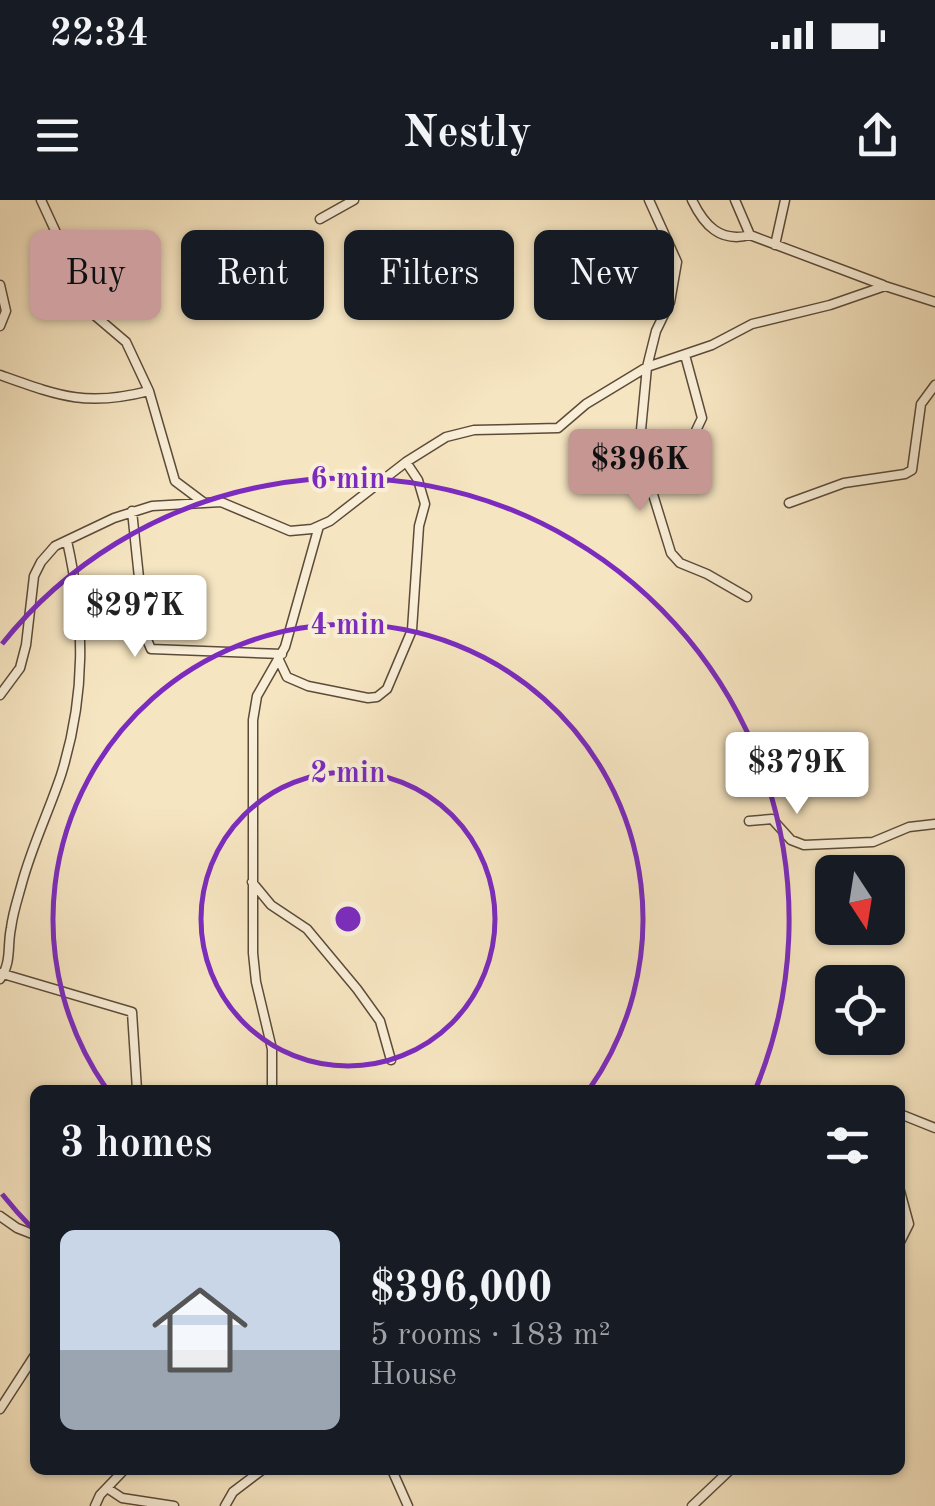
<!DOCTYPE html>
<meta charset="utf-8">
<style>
:root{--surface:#171b24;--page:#242831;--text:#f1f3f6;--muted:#9ea1a6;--line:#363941;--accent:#c59692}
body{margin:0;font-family:"Old Standard TT",serif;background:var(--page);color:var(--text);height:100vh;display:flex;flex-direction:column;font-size:38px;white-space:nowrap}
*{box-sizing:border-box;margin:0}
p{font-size:32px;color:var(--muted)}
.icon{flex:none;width:55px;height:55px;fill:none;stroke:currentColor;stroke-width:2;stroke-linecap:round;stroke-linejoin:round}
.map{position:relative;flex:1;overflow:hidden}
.sheet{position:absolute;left:30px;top:885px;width:875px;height:390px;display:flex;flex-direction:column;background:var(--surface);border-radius:15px;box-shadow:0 2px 8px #0004}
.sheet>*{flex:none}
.guide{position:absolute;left:30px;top:30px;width:875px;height:90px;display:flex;gap:20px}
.needle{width:65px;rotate:168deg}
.tools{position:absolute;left:815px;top:655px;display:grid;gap:20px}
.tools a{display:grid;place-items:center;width:90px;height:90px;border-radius:15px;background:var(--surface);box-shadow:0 2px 8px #0004;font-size:50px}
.price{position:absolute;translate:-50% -85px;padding:0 22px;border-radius:10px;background:#fff;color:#222;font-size:32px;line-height:65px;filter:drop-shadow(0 2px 5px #0008)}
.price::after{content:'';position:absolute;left:50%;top:60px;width:30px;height:22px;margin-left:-15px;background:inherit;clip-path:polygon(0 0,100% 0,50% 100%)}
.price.current{background:var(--accent);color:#111}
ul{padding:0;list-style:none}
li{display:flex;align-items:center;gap:30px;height:250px;padding:0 30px}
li+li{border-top:2px solid var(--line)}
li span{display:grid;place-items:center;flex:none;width:280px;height:200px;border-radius:15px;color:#555}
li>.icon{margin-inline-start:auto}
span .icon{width:120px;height:120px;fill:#fffc;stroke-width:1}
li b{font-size:42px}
h2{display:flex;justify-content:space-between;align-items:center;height:120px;padding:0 30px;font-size:42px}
.pill{padding:0 35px;border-radius:15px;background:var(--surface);box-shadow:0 2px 8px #0004;font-size:35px;line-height:90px}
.pill.current{background:var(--accent);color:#111}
.status{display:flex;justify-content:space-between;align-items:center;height:70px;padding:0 50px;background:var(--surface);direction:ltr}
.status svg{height:28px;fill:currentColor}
header{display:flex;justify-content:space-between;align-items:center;height:130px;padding:0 30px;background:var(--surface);font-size:45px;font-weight:700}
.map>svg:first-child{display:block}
</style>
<div class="status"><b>22:34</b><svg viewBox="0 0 49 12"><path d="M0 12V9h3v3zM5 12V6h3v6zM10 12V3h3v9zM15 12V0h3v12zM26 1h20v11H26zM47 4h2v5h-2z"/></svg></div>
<header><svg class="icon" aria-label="menu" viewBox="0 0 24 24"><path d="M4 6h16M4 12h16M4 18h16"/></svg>Nestly<svg class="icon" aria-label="share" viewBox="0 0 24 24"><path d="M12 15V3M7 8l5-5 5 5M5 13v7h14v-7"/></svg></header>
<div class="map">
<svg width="935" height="1306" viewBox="0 0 935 1306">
<rect width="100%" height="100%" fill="#f6e5c1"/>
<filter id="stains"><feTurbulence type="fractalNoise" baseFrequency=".002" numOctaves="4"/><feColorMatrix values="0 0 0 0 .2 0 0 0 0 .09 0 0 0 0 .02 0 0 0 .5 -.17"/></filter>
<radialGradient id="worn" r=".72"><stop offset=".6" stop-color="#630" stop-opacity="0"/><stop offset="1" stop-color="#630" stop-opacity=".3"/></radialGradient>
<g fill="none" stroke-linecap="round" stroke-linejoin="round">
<g stroke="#5c4b39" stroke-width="11">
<path id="minor" d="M41,0L59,39L57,65L64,85L72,96L126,142L149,191L175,281L203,302
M649,0L677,62L670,102L656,131L647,167L641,230L643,262L671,353L680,363L707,374L747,397
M692,0C704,25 720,43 750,35
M735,0L750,35L883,85
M320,19L354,0
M775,45L785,0
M0,85L6,111L0,126
M685,155L702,218L692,239
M0,175C59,196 86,207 149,191
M789,303L844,283L905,274L912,270L921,204L935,185
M132,311L145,435L151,449L282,454
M279,460L287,477L308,486L368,498L377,497L387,489L412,430L419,326L425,304L418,280L406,262
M0,495L20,468L26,445L34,376L41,362L55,346L114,318L152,306L221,302L290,331L312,329L330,321L406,262L446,237L474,230L558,228L586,204L647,167L712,145L752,124L830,105L885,86L935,102
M749,621L772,619L791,640L804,645L873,642L909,627L935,624
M252,682L271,705L307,729L357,789L380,821L391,860
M0,773L132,812L137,890
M0,779C12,762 7,747 11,728C13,712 18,698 22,683C32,646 49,611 61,575C86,495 85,421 67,341
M272,890V849L256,782L253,753V520L257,496L285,447L319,326
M900,914L935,928
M900,991L909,1024L900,1042
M0,1016L17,1028L35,1035
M0,1209L35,1155
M392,1270L408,1306
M107,1288L122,1298L174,1306
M95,1306L100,1295L124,1270
M225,1306L233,1292L262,1270
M692,1306L730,1270"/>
</g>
<use href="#minor" stroke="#f9eed7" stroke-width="8"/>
</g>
<g fill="none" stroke="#7b2cbf" stroke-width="5">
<circle cx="348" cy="719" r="147"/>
<path d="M106 888A295 295 0 1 1 590 888"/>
<path d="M33 1029A442 442 0 0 1 2 994M2 444A442 442 0 0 1 756 888"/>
</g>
<circle cx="348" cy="719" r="15" fill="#7b2cbf" stroke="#f9eed7" stroke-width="5"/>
<g font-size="30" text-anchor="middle" font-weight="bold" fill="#7b2cbf" stroke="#f9eed7" stroke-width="8" stroke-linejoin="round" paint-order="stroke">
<text x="348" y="288">6 min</text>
<text x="348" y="434">4 min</text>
<text x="348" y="582">2 min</text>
</g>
<rect width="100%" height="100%" filter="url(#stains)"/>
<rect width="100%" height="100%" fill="url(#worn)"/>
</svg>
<div class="tools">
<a><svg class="needle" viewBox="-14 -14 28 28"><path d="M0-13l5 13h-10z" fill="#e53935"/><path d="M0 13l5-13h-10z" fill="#9ea1a6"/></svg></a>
<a><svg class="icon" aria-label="locate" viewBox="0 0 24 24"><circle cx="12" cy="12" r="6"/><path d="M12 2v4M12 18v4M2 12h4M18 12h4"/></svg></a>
</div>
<b class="price current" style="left:640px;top:314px">$396K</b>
<b class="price" style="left:135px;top:460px">$297K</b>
<b class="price" style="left:797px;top:617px">$379K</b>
<div class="guide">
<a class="pill current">Buy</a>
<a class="pill">Rent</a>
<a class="pill">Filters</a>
<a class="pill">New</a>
</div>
<section class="sheet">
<h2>3 homes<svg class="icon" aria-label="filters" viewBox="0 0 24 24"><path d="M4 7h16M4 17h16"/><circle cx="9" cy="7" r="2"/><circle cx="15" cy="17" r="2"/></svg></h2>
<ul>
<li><span style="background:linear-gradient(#c9d6e8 60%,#9aa5b1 0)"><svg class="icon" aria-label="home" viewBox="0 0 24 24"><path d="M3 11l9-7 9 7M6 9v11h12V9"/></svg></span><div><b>$396,000</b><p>5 rooms · 183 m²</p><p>House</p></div></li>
</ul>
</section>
</div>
